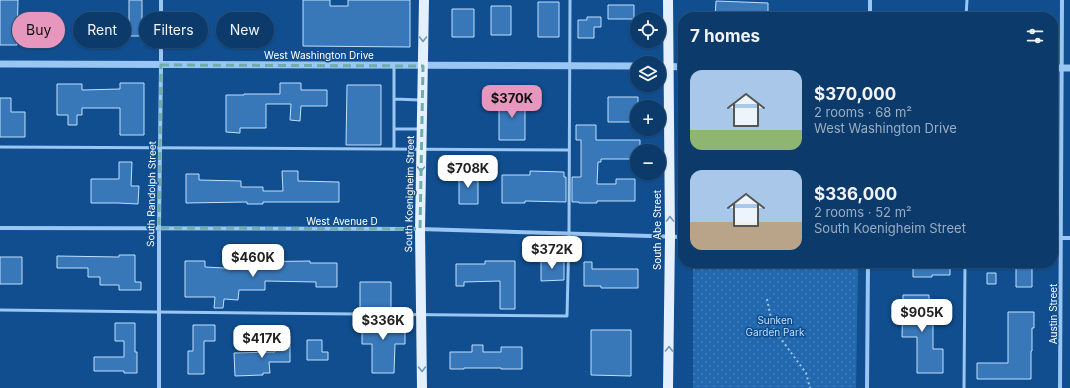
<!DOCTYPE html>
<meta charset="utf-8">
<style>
:root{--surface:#0c3a6b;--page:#1a4573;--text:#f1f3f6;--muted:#9aadc1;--line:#2c547e;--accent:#e797bd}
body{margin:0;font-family:Inter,sans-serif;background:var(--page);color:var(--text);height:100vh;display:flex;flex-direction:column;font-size:15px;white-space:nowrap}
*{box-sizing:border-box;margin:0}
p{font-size:13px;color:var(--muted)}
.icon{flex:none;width:22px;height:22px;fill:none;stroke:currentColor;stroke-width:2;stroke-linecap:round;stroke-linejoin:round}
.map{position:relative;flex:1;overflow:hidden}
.sheet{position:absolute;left:678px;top:12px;width:380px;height:256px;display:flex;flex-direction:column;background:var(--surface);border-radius:16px;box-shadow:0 1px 3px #0004,0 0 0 1px var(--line)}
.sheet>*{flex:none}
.guide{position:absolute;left:12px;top:12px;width:380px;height:36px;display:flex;gap:8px}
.fabs{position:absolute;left:630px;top:12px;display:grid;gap:8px}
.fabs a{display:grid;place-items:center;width:36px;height:36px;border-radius:50%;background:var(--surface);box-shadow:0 1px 3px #0004,0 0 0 1px var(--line);font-size:20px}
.price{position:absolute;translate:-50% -34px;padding:0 9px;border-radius:8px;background:#fff;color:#222;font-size:13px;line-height:26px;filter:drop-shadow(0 1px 2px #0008)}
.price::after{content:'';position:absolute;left:50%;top:24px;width:12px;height:9px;margin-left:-6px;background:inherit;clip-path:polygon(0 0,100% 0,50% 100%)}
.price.on{background:var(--accent);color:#111}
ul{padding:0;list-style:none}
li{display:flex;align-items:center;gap:12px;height:100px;padding:0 12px}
li span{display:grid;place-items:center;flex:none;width:112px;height:80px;border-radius:12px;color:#555}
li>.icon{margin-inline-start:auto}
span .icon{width:48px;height:48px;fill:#fffc;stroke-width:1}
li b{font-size:17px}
h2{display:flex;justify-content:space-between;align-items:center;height:48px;padding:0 12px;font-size:17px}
.tag{padding:0 14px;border-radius:18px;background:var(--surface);box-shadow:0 1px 3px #0004,0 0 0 1px var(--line);font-size:14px;line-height:36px}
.tag.on{background:var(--accent);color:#111}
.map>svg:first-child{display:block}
</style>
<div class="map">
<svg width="1070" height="388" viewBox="0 0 1070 388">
<defs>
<pattern id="park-dots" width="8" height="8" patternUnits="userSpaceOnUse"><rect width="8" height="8" fill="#2268ae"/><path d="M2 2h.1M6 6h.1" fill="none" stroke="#437fba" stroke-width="1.8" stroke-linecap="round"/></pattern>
</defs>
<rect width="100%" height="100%" fill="#104e8f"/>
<path fill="url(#park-dots)" d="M693,263H858L856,388H693Z"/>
<path fill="#3877b8" stroke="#c0dffd" d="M0,0H18L17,45H0Z
M129,0H142V36H129Z
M303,0H330V6H348V0H410V47L303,46Z
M716,1L768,3V17H715Z
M538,2H559V37H538Z
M608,5H634V19H608Z
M491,6H511V35H491Z
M452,9H474V37H452Z
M587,17H601V27H594V38H578V20H587Z
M120,83H144V135H120V108H82V115H77V125H68V115H57V84H82V90L120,89Z
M280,83H301V90H327V106H301L300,121L290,120L291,104H266V128H240V133L226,132V95H244V94H280Z
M347,85H381V145H346Z
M608,97H638V107H637V111H634V122H608Z
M0,98H11V112H25V137H0Z
M499,98H525V140H499Z
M576,125H596V140H640V151H637V159H601V162H598L597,184H616V179H635V201H597V203H579V202H572V177H581V140H576Z
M119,162H132L131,186H139L138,204L118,203H91V179H119Z
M282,171H298V181L339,182V202H263V204H247V202L186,203V174H199V180L241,181V187H263V191H283Z
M530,171L564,172V177H566V202L525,201V203H502V175H530Z
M459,174H478V204H459Z
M119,255H135V282H141V290H119V285H100V277H88V268H57V256L119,257Z
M0,257H22V284H0Z
M564,260V280L541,281V261Z
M185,261H205V267L244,269V262L310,261V263H337V287H316V282L265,281V290H239L238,300L224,299L223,308H214L215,297H185Z
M485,261H515V309H500V281L464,282V286H456V264H485Z
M584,262H592V269H638V288H601V286H584Z
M913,263L950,264V275H932V277H913Z
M1016,267H1032V287H1016Z
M987,273H996V284H987Z
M360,282H391V311H362V309H360Z
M903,295H929V316H933V349H943V373H917V337H902Z
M1008,312H1034V328H1032V351H1031V379H977V363H1008Z
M362,317H391V320H405V344H395L394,373H372V344H362Z
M115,323H135V352H137V373H124V371H94V357H124V341H115Z
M193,325H215V341H204V374H188V351H193Z
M591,330H631V376L591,375Z
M275,336H290V362H269L270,373H263V375L235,376L234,353L275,352Z
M307,340H322V352H328V360H307Z
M472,345H483V352H501V347H522V369H501V368H464V369H450V352H472Z"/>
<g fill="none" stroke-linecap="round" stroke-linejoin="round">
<path stroke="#99c6f2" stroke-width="2" stroke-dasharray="2 3" stroke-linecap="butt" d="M767,299L773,328L806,373L810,388"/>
<path stroke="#99c6f2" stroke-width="3" d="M966,17L967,0
M394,99L420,100
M394,129H420
M0,147L569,150
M394,149V65
M0,310L159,312L567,316L569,234L570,0
M964,388L965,263"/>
<path stroke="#99c6f2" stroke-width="4" d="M870,17V0
M0,228L420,229L683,237
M1053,238H1070
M159,388V228L161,65V0
M867,388L868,263
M1060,388L1062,0"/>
<path stroke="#99c6f2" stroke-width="7" d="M0,64L637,66
M659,66L683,67
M1053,68H1070"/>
<path stroke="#e5f0ff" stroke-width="10" d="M668,0L670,237L668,388
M422,388L420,229L424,0"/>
</g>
<defs><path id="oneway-chevron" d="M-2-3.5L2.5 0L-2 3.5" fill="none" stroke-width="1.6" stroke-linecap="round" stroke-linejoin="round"/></defs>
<g stroke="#7097c1">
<use href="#oneway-chevron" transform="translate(423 39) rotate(91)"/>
<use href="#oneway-chevron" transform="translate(421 169) rotate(91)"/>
<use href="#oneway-chevron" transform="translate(670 219) rotate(-91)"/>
<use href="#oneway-chevron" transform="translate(669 349) rotate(-89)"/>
<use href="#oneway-chevron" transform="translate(422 369) rotate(89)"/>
</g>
<path fill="none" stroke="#6fada8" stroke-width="3" stroke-dasharray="8 5" stroke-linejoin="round" d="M161,65L423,66L420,229L159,228Z"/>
<g text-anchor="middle" stroke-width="3" stroke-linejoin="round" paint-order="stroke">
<g font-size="10" fill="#fff" stroke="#104e8f">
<text x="319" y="59">West Washington Drive</text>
<text transform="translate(151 194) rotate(-89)" y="4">South Randolph Street</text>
<text transform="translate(409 194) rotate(-89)" y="4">South Koenigheim Street</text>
<text x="342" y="225">West Avenue D</text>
<text transform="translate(657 230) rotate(-90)" y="4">South Abe Street</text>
<text transform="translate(1053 314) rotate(-90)" y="4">Austin Street</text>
</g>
<g font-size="10" fill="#c0dffd" stroke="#104e8f">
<text x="775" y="324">Sunken<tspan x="775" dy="12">Garden Park</tspan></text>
</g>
</g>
</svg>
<div class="fabs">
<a><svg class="icon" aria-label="locate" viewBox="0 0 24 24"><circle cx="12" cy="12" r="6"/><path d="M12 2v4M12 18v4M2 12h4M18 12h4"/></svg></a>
<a><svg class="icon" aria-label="layers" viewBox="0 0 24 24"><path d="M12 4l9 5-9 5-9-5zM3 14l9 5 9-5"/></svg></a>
<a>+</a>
<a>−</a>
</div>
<b class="price on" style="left:512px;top:119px">$370K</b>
<b class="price" style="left:468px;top:189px">$708K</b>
<b class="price" style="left:552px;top:270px">$372K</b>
<b class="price" style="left:253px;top:278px">$460K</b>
<b class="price" style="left:922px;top:333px">$905K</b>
<b class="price" style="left:383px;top:341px">$336K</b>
<b class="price" style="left:262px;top:359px">$417K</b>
<div class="guide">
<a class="tag on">Buy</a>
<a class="tag">Rent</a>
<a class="tag">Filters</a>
<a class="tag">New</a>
</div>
<section class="sheet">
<h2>7 homes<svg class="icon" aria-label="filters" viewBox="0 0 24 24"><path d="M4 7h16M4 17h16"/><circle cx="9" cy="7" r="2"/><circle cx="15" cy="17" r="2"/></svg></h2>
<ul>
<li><span style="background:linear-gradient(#a9c7e8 75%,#8fb573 0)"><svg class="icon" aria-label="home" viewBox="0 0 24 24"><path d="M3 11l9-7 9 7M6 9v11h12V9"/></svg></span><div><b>$370,000</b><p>2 rooms · 68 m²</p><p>West Washington Drive</p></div></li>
<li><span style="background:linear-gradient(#a9c7e8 65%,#b9a48a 0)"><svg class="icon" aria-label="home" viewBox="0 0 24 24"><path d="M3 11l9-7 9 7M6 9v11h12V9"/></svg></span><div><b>$336,000</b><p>2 rooms · 52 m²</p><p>South Koenigheim Street</p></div></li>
</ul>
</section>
</div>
